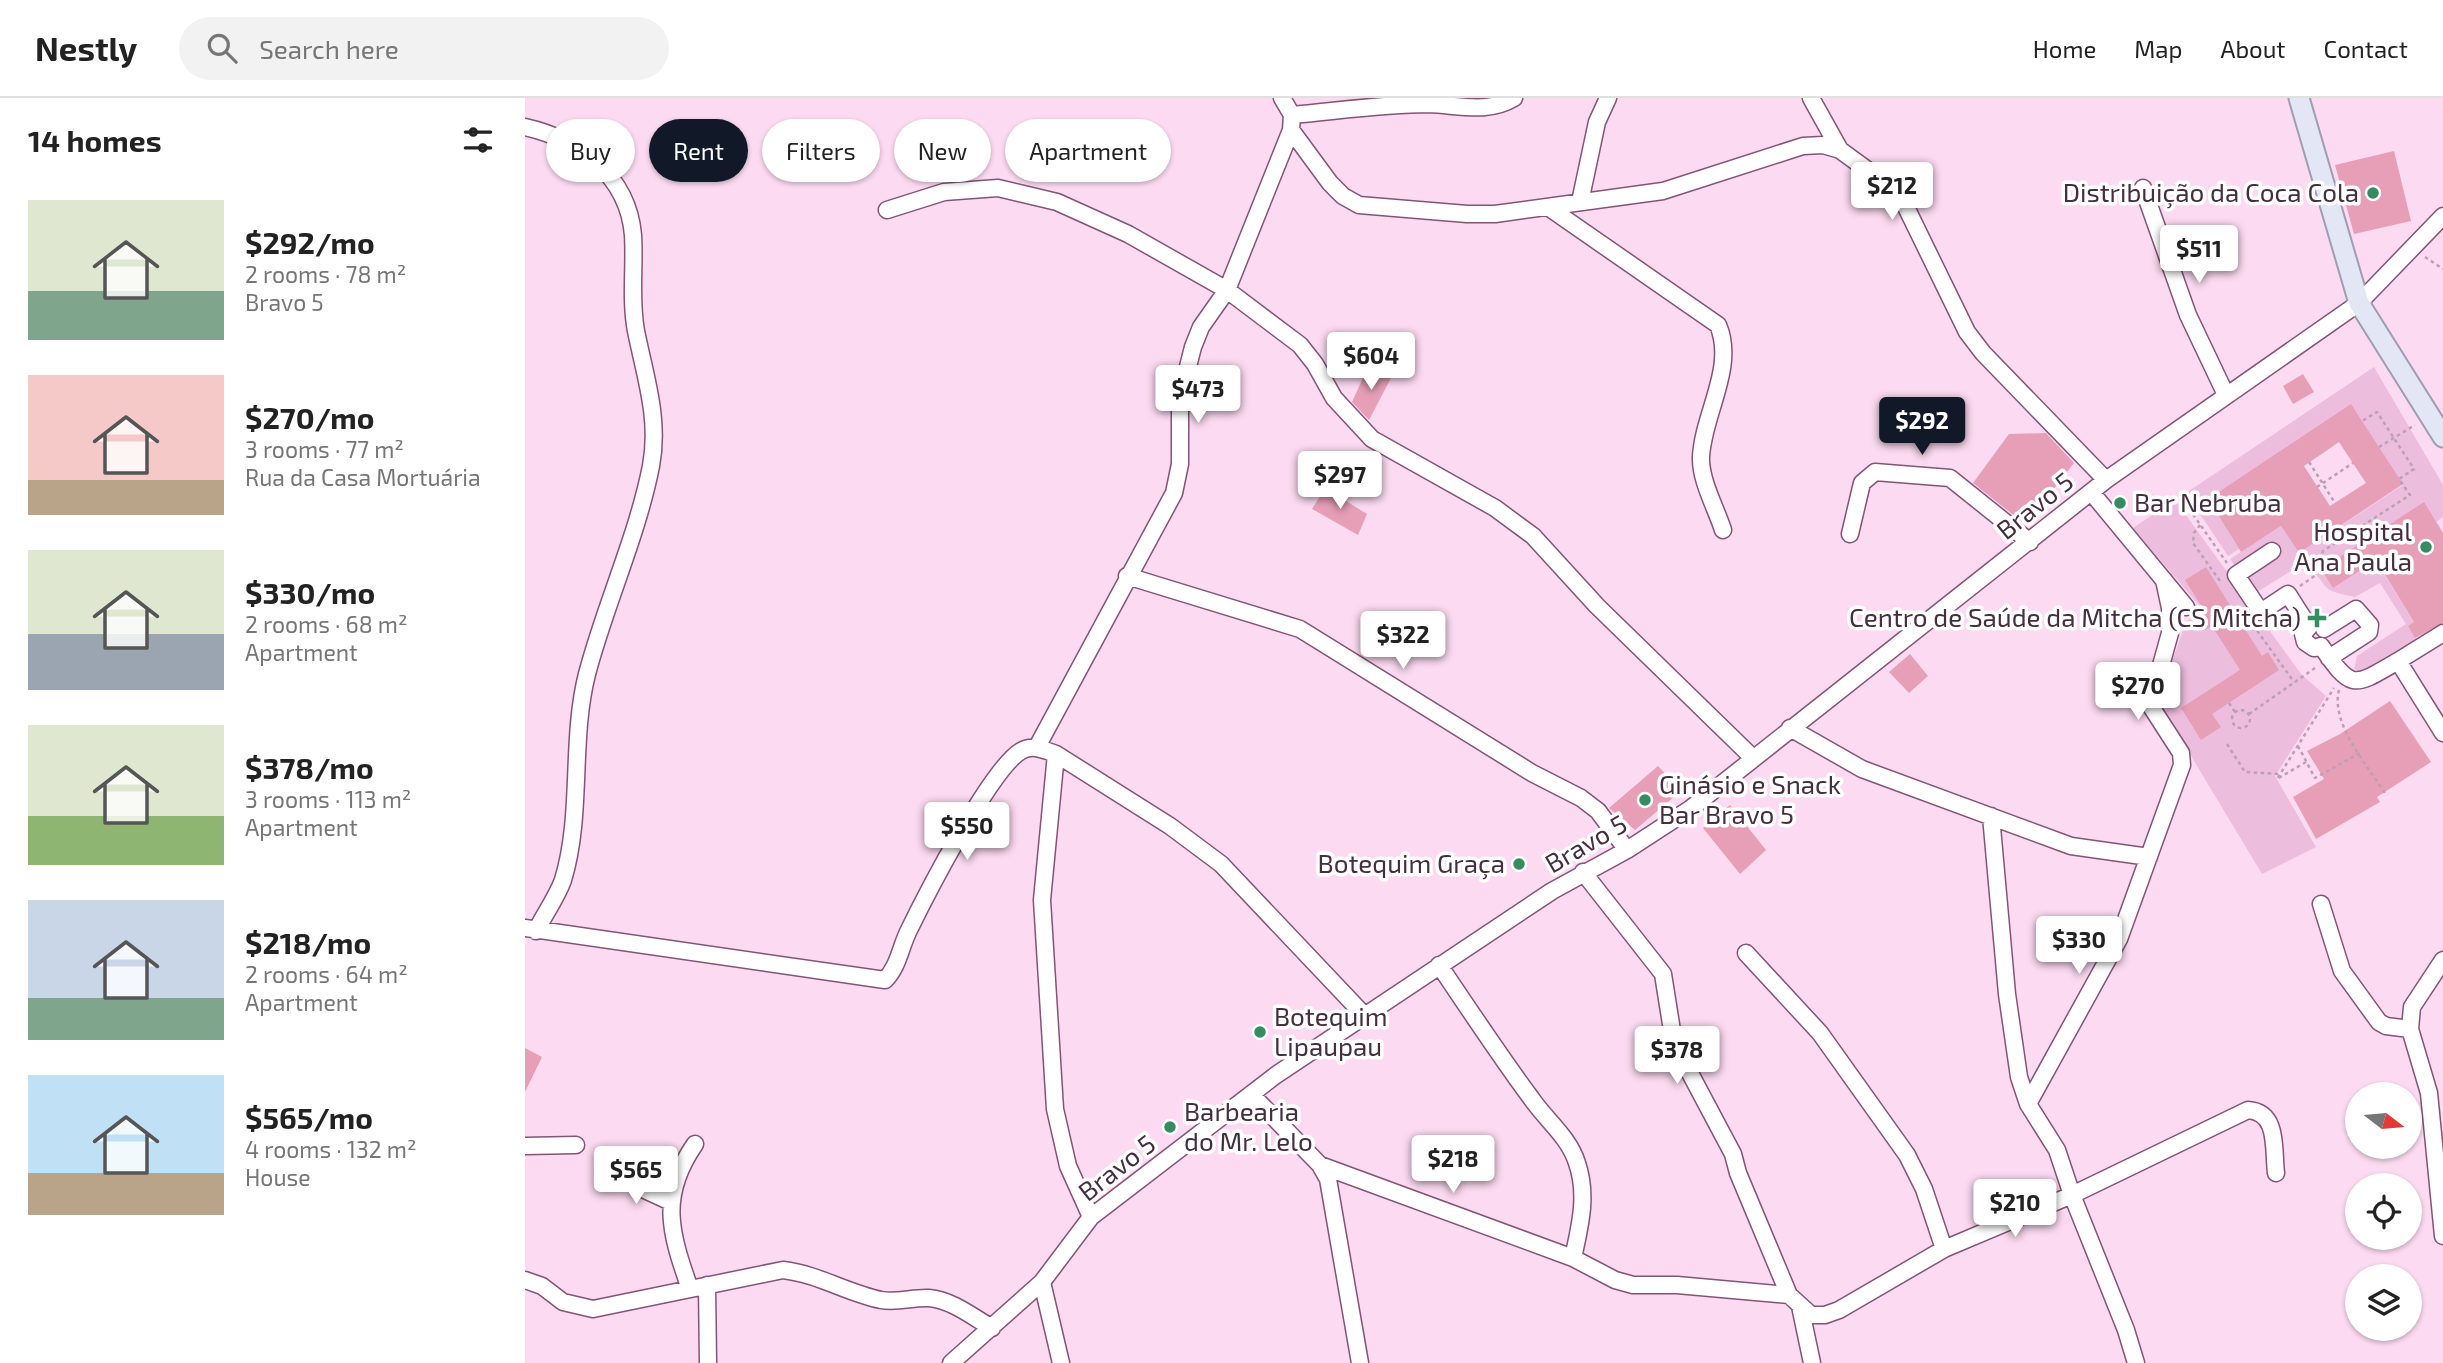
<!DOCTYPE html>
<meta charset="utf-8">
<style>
:root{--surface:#fff;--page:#f2f2f2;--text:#222;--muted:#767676;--line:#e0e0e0;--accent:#111827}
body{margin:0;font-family:"Exo 2",sans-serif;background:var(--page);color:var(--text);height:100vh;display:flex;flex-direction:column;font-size:26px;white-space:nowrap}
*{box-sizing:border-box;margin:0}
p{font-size:23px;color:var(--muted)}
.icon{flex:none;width:38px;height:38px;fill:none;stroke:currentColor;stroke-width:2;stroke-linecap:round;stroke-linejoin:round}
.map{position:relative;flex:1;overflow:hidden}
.side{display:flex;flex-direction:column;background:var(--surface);width:525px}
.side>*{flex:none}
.top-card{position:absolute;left:21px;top:21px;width:665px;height:63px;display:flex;gap:14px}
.needle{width:46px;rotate:106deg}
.fabs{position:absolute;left:1820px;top:984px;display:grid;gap:14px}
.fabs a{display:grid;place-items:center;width:77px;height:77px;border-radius:50%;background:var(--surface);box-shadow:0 2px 5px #0004;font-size:35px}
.price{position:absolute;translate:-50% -60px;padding:0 16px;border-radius:7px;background:#fff;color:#222;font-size:23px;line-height:46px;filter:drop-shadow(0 2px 4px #0008)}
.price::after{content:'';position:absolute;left:50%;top:42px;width:21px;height:16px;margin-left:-10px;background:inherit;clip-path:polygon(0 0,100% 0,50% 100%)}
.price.selected{background:var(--accent);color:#fff}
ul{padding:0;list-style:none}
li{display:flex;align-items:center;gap:21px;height:175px;padding:0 28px}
li span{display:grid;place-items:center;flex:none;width:196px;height:140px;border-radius:0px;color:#555}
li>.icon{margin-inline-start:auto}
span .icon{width:84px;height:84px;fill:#fffc;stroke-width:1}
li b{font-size:30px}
h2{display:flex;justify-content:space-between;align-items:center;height:84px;padding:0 28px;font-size:30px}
.pill{padding:0 24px;border-radius:32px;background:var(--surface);box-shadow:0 2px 5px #0004;font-size:24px;line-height:63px}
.pill.selected{background:var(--accent);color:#fff}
header{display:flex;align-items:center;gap:42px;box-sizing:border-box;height:98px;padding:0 35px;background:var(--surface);border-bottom:2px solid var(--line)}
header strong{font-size:33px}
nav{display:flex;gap:38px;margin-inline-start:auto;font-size:24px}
.search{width:490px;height:63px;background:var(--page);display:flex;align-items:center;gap:18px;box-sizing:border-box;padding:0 24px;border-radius:38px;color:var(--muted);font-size:26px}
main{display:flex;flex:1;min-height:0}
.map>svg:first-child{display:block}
</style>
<header>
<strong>Nestly</strong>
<div class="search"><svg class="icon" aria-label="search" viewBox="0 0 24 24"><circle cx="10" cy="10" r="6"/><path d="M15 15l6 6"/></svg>Search here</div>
<nav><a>Home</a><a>Map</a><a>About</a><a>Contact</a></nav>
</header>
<main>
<section class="side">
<h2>14 homes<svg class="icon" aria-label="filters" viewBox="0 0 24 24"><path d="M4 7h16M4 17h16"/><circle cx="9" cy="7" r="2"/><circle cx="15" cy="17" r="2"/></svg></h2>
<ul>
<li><span style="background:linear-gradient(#dfe7d0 65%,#7fa58c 0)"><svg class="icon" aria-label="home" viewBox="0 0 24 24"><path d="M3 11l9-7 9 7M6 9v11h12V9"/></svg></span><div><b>$292/mo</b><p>2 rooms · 78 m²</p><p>Bravo 5</p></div></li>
<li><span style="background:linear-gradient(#f6c9c9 75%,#b9a48a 0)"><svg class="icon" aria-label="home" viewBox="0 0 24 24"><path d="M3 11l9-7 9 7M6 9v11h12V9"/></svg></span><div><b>$270/mo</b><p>3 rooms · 77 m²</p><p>Rua da Casa Mortuária</p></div></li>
<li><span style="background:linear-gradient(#dfe7d0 60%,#9aa5b1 0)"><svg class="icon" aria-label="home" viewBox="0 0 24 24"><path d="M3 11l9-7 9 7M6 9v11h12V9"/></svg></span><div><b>$330/mo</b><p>2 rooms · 68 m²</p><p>Apartment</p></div></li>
<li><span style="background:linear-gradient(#dfe7d0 65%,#8fb573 0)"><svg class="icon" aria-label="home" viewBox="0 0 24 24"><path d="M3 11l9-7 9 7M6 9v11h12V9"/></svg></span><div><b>$378/mo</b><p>3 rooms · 113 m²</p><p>Apartment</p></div></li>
<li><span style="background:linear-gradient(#c9d6e8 70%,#7fa58c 0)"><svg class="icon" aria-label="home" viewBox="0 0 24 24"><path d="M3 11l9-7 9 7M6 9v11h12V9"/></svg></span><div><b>$218/mo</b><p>2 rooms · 64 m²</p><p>Apartment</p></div></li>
<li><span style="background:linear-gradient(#bfe0f5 70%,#b9a48a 0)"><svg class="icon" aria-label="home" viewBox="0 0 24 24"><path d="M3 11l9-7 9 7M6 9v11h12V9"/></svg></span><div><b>$565/mo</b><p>4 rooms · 132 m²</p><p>House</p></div></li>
</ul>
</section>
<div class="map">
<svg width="1918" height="1265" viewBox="0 0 1918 1265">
<rect width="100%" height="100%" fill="#fcdaf1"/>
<path fill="#edbdde" d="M1849,269L1918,387V419L1911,424L1915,429L1854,468L1889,524L1883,528L1892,542L1843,575L1829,571L1832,558L1881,526L1855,485L1830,499C1792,491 1807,491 1783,468H1774L1729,496L1705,461L1756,428L1774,455L1878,387L1847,339L1834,332L1840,327L1826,307L1683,401L1714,451L1703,458L1661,395Z
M1650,402L1776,576L1801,598L1750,678L1791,749L1737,776L1633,603L1661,524L1678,512L1608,430Z"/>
<path fill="#e69fb6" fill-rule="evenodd" d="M1869,53L1886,123L1829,136L1810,67Z
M843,269L866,280L844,322L827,304Z
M1778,276L1789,294L1768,306L1758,288Z
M1826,306L1878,386L1774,455L1756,428L1716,454L1683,401ZM1814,344L1841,385L1805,408L1779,368Z
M1521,335L1549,365L1501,427L1448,385L1484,336Z
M800,390L842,416L833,437L787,411Z
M1899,404L1918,435V525L1890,540L1883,528L1889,524L1851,462L1808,490L1796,471Z
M1681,469L1737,558L1743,554L1754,572L1687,616L1696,629L1676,642L1656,610L1715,572L1687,528L1680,532L1671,517L1679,512L1660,482Z
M1385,556L1403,578L1384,595L1364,574Z
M1865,603L1906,664L1852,699L1855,704L1791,741L1768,699L1799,681L1782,653L1815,636Z
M1133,668L1156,693L1110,732L1084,710Z
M1205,707L1241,752L1215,776L1178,730Z
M0,950L17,959L0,994Z"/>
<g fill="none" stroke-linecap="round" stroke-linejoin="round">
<g stroke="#845376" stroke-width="19">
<path id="minor" d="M1286,0L1315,52
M767,17C812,13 858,6 904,6C933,7 963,16 989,0
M0,29C54,41 103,78 108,137C110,169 105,201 111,233C120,278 135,321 126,368C112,439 80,507 62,576C45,643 58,716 38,782C32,799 19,817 11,833
M766,32L805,85L818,98L834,107L942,116H970L1138,93L1278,48L1298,47L1315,52L1363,87L1381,109L1442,234L1458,255L1581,382
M1618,90L1663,217L1701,297
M1055,104L1072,24L1083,0
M1023,109L1193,227C1211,269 1178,316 1176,359C1175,382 1191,410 1198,432
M362,112L419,94L473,90L532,104L603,136L702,192L775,247L790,266L809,300L847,341L970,410L1008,438L1072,508L1227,659
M1567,395L1661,509
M1325,436L1337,385L1350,374L1425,380L1505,444
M1747,453L1711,477L1736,514L1763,496L1784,529
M602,478L775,531L1007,675L1056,700L1073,713L1102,752
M1784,529L1778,536L1780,544L1789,550L1796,548
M1799,531L1831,511L1845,527L1844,534L1804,560
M1796,548C1827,592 1827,590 1873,563L1918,635
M1873,563L1918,535
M1265,630L1337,671L1546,748L1624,759
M512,649L649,395L655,366V300L668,249L676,229L702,192L766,32L767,17L757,0
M531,656L517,802L530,1011L543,1068L566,1119
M1466,718L1482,896L1494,979L1503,1006L1532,1052L1547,1097L1601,1232L1611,1265
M1058,774L1138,876L1149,945L1208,1056L1213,1075L1264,1197L1286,1217H1300L1314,1212L1419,1151L1547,1097L1723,1012C1754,1014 1748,1051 1751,1075
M1796,806L1817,873L1854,924L1861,928L1885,931
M0,830L360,882C373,869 375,851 383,834C400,799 466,670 496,653C508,646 519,652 531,656L645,728L696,766L839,917
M1221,855L1295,935L1382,1057L1399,1091L1419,1151
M1918,862L1887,909L1885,931L1904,995L1918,1138
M914,867C944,911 974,957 1006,1000C1021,1022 1044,1039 1052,1065C1063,1097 1055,1128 1048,1160
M726,996L795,1067L803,1081L835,1265
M1503,1006L1594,841L1657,667L1656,655L1625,607L1645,535V510L1639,482
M0,1048L51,1047
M795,1067L1048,1160L1090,1182L1108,1187H1152L1264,1197
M102,1074L120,1092L146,1104
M0,1182L17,1188L38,1204L68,1211L258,1172C293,1176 322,1195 356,1202C373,1205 388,1199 404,1200C427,1202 448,1219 467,1230
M517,1184L536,1265
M182,1187L183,1265
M165,1191C145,1134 134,1098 170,1046
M1275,1208L1287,1265
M426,1265L517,1184L566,1119L751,977L1027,793L1102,752L1165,711L1581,382L1834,205L1918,118"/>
</g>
<g stroke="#a09cb1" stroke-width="23">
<path id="major" d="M1774,0L1834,205L1918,339"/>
</g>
<path stroke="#bd9fb4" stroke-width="2.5" stroke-dasharray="3.5 3.5" stroke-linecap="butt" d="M1900,159L1918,171
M1854,349L1890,327
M1784,364L1810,405
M1792,389L1828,365
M1660,405L1702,465
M1675,427L1669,435L1668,445L1695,483
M1775,488L1791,477L1798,453L1885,397L1874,381L1889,371L1852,314L1837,323
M1728,527L1769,584
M1814,592C1805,626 1844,669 1861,697
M1704,605L1710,614
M1707 621a9 9 0 1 1 18 0a9 9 0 1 1-18 0Z
M1724,616L1790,570
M1702,646L1720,674L1755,676
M1773,648L1790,680L1835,655
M1781,664L1752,681L1809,590"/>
<use href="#minor" stroke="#fff" stroke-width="16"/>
<use href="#major" stroke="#e3e6f5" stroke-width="19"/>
</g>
<g fill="#358c60" stroke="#fff" stroke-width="2.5">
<circle cx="1848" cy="95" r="7"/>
<circle cx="1595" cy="405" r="7"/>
<circle cx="1901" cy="449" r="7"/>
<path d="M1788.5 509.5h7v7h7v7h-7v7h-7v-7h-7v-7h7z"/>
<circle cx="1120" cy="702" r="7"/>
<circle cx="994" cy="766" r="7"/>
<circle cx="735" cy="934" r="7"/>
<circle cx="645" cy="1029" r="7"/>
</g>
<g text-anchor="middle" stroke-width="7" stroke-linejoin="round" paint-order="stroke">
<g font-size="26" fill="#452f3f" stroke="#fff" text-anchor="end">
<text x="1834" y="104">Distribuição da Coca Cola</text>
<text x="1609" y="414" text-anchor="start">Bar Nebruba</text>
<text x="1887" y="443">Hospital<tspan x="1887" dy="30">Ana Paula</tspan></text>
<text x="1776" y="529">Centro de Saúde da Mitcha (CS Mitcha)</text>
<text x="1134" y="696" text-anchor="start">Ginásio e Snack<tspan x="1134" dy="30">Bar Bravo 5</tspan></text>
<text x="980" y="775">Botequim Graça</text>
<text x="749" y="928" text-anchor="start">Botequim<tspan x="749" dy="30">Lipaupau</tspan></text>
<text x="659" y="1023" text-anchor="start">Barbearia<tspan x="659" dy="30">do Mr. Lelo</tspan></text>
</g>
<g font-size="26" fill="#452f3f" stroke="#fff">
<text transform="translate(1510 408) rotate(-39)" y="9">Bravo 5</text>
<text transform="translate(1061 746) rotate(-30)" y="9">Bravo 5</text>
<text transform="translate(592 1070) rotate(-38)" y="9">Bravo 5</text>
</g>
</g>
</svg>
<div class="fabs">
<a><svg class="needle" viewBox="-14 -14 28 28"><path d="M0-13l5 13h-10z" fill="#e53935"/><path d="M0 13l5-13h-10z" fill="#767676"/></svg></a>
<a><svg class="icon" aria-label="locate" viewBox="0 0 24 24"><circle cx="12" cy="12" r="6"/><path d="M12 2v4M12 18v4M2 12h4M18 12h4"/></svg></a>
<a><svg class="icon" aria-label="layers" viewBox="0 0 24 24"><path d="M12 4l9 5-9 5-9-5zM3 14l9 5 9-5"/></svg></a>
</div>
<b class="price" style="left:1367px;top:124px">$212</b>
<b class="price" style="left:1674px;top:187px">$511</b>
<b class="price" style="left:846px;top:294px">$604</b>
<b class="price" style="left:673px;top:327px">$473</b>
<b class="price selected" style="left:1397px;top:359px">$292</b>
<b class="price" style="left:815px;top:413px">$297</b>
<b class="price" style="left:878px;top:573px">$322</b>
<b class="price" style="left:1613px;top:624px">$270</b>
<b class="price" style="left:442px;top:764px">$550</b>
<b class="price" style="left:1554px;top:878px">$330</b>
<b class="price" style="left:1152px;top:988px">$378</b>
<b class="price" style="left:928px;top:1097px">$218</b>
<b class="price" style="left:111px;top:1108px">$565</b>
<b class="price" style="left:1490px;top:1141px">$210</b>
<div class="top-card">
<a class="pill">Buy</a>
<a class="pill selected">Rent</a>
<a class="pill">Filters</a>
<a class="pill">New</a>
<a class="pill">Apartment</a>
</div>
</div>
</main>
